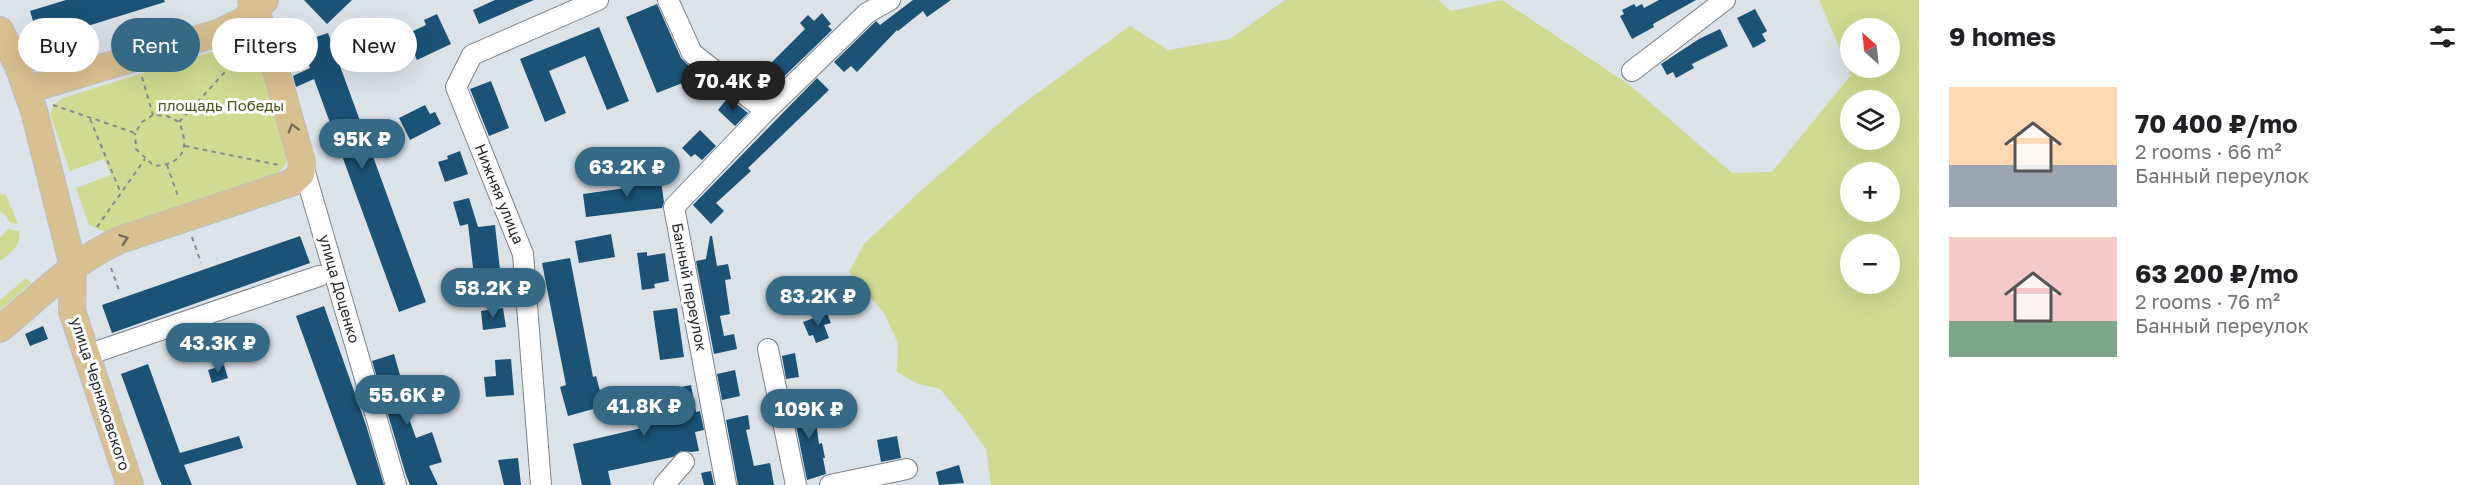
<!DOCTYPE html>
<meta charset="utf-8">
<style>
:root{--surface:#fff;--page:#f2f2f2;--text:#202124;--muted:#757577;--accent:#366986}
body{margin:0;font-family:"Golos Text",sans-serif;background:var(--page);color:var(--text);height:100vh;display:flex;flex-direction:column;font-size:22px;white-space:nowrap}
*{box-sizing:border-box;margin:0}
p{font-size:20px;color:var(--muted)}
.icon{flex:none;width:33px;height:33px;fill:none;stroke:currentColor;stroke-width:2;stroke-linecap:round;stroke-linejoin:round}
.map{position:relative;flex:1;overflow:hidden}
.drawer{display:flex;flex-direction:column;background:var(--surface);width:570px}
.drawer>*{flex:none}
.top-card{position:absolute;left:18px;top:18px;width:570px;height:54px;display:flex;gap:12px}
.needle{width:39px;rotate:333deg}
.tools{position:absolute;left:1840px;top:18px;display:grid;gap:12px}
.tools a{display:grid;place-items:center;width:60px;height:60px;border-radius:50%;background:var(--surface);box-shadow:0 6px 24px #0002;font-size:30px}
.price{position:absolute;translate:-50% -51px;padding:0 14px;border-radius:21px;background:var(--accent);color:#fff;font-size:20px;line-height:39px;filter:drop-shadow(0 2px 3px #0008)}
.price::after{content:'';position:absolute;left:50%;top:36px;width:18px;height:14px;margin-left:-9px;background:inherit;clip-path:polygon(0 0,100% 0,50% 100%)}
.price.current{background:#222;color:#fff}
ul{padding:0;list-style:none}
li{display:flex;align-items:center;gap:18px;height:150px;padding:0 30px}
li span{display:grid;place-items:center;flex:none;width:168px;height:120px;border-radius:0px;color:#555}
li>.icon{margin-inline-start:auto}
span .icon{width:72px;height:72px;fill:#fffc;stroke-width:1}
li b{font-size:26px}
h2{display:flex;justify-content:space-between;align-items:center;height:72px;padding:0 30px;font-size:26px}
.pill{padding:0 21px;border-radius:27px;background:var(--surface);box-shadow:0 6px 24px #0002;font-size:21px;line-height:54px}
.pill.current{background:var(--accent);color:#fff}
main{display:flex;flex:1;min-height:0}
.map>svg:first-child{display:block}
</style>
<main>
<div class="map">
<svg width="1919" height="485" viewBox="0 0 1919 485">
<rect width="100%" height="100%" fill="#dbe2e8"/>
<path fill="#d0da90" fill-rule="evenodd" d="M1285,0H1438L1451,11L1502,0L1631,86L1732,173L1772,172L1851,75L1819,0H1919V485H991L986,449L964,418L940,389L916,383L897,372L898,343L884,313L849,272L864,244L925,187L1017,108L1130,26L1168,50L1230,39ZM1851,28H1890V68H1851ZM1851,100H1890V140H1851ZM1890,172V212H1851V172ZM1890,244V284H1851V244Z
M253,42L288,148C289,164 283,171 269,178L115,232H105L89,225L76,188L111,175L104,159L70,171L50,115L53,105L63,98L240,43Z
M0,194L6,195L18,224L9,222L6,216L0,211Z
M8,229L19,231C21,247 11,252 0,261V238Z
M26,278L31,283L0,310V300Z"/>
<path fill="#1b5276" d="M66,0H164L165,2L39,41L30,11Z
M304,0H352L327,24Z
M495,0H534L479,24L473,10Z
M913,0H951L927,17L923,11L898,31L897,30L857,72L851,66L844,72L834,62L874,23L876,21L880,25Z
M1659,0H1696L1653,24L1654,27L1632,39L1620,16L1624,14L1622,10L1634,4L1636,7L1642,4L1644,8Z
M657,4L681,58L690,67L695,78L657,93L626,17Z
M1755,9L1767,31L1762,34L1766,41L1753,48L1737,18Z
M822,13L831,24L828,26L832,30L765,95L745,77L760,63L765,69L805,29L800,23L808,15L814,21Z
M437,14L451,44L417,60L412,49L417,46L411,32L426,25L424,20Z
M599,27L629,101L607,110L585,56L549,71L566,113L545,122L520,59Z
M1720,29L1728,46L1692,64L1694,68L1676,78L1673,72L1667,75L1661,64L1699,39Z
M328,33L426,302L399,312L314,79L296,87L293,76L310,68L301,42Z
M817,78L829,90L748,168L751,171L716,203L724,211L711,224L693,205Z
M491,81L509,128L489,136L470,89Z
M726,100L730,104L733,101L748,113L735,126L718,110Z
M425,105L430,114L435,112L441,124L410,140L399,118Z
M700,130L716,146L702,160L695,154L691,157L682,148Z
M460,151L468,174L445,182L438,162L448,159L447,156Z
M660,174L664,202L662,208L586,217L583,194L633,187L632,178Z
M469,198L478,227L495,225L502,288L472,292L470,276H474L468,224L460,226L453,202Z
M611,234L615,257L579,263L575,241Z
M300,236L310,263L112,333L102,305Z
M710,236H712L717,266L728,264L731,279L725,280L730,314L720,316L724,336L734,334L737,349L714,354L696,261L706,259Z
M647,252V256L665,253L669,281L654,284L655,288L642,290L637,253Z
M570,258L593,377L596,376L604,406L568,416L560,387L566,385L542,263Z
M845,287L852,311L836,315L830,290Z
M324,306L366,425L384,485H357L296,316Z
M503,308L506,327L483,330L481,311Z
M677,308L684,357L660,360L653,311Z
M827,313L831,323L824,325L829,338L816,343L813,335L809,336L803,322Z
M43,326L48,339L30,346L25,334Z
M795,353L799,377L786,379L782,356Z
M394,354L400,375L394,377L401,398L416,393L422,411L408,416L416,438L432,432L442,462L429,466L438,485H410L406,475L372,361Z
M511,359L514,395L486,397L484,377L496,376L495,360Z
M148,364L180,453L239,436L243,448L184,465L192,485H162L158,476L121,374Z
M224,365L228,378L212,383L208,370Z
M735,370L740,396L722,400L717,374Z
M691,385L696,412L700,411L704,430L695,432L699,451L691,452L681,451L673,457L608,471L611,485H582L573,444L642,428L636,396Z
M813,400L819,444L822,443L825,458H823L826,474L807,480L792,405Z
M748,415L750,429L746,430L754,466L770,463L774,485H738L726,420Z
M897,436L901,458L881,462L877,440Z
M518,458L521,485H504L498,460Z
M959,465L964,483L939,485L936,472Z
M711,471L714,485H704L701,473Z"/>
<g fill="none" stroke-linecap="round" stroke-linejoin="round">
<g stroke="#7c8388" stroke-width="22">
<path id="minor" d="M668,0L692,53L766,111
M1632,71L1725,0
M302,162L396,485
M768,349L796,485
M87,355L319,276
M541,485L523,254L456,87L472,55L598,0
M664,485L684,462
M726,485L674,207L766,111L867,13L890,0
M830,485L907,469"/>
</g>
<g stroke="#bebebf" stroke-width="28">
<path id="major" d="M0,30L18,66L34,111L73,266L72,311L130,485
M27,90L218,33L243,21L265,0
M0,329C39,297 73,261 120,240L291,183L301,174L302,162L268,42L251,0"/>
</g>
<path stroke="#868a8e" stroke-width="2" stroke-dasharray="4.5 4.5" stroke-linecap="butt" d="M142,77L153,115
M53,105L135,133L142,122L153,115L167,116L179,122C190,148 184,164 154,166L136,149L135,133
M90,119L120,191
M179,122L248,47
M185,146L279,165
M167,165L179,199
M97,227L145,159
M192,237L201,263
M111,268L120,293"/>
<use href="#minor" stroke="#fff" stroke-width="20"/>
<use href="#major" stroke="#d9c091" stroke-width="26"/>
</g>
<defs><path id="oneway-chevron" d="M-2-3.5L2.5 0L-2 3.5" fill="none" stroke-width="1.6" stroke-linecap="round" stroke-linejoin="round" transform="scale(1.5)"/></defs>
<g stroke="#776c58">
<use href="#oneway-chevron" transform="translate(293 128) rotate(-106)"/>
<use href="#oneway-chevron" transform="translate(124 239) rotate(-19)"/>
</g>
<g text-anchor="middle" stroke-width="6" stroke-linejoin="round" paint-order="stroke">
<g font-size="15" fill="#4f551b" stroke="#fff">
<text x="221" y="111">площадь Победы</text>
</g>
<g font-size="15" fill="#26282a" stroke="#fff">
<text transform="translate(499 194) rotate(68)" y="5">Нижняя улица</text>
<text transform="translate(689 287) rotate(79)" y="5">Банный переулок</text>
<text transform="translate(339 289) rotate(74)" y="5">улица Доценко</text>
<text transform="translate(100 394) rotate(72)" y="5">улица Черняховского</text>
</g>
</g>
</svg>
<div class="tools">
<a><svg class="needle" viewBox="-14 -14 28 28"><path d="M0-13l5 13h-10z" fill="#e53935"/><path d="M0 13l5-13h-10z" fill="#757577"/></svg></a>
<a><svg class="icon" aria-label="layers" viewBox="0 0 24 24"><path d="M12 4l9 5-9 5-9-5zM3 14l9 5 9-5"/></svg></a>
<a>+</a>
<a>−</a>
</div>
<b class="price current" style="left:733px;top:112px">70.4K ₽</b>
<b class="price" style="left:362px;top:170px">95K ₽</b>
<b class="price" style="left:627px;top:198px">63.2K ₽</b>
<b class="price" style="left:493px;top:319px">58.2K ₽</b>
<b class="price" style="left:818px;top:327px">83.2K ₽</b>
<b class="price" style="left:218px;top:374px">43.3K ₽</b>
<b class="price" style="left:407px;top:426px">55.6K ₽</b>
<b class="price" style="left:644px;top:437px">41.8K ₽</b>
<b class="price" style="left:809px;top:440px">109K ₽</b>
<div class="top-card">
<a class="pill">Buy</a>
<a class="pill current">Rent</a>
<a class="pill">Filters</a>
<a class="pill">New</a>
</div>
</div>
<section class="drawer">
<h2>9 homes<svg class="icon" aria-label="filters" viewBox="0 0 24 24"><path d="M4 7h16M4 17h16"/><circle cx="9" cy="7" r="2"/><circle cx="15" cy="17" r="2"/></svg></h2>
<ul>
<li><span style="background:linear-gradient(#ffd9b3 65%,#9aa5b1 0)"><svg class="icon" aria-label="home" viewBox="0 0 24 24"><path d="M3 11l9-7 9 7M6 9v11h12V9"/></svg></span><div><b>70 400 ₽/mo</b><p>2 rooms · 66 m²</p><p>Банный переулок</p></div></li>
<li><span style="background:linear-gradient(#f6c9c9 70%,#7fa58c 0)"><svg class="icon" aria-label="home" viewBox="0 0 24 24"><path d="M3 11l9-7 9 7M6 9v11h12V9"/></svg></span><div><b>63 200 ₽/mo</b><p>2 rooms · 76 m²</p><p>Банный переулок</p></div></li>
</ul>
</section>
</main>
